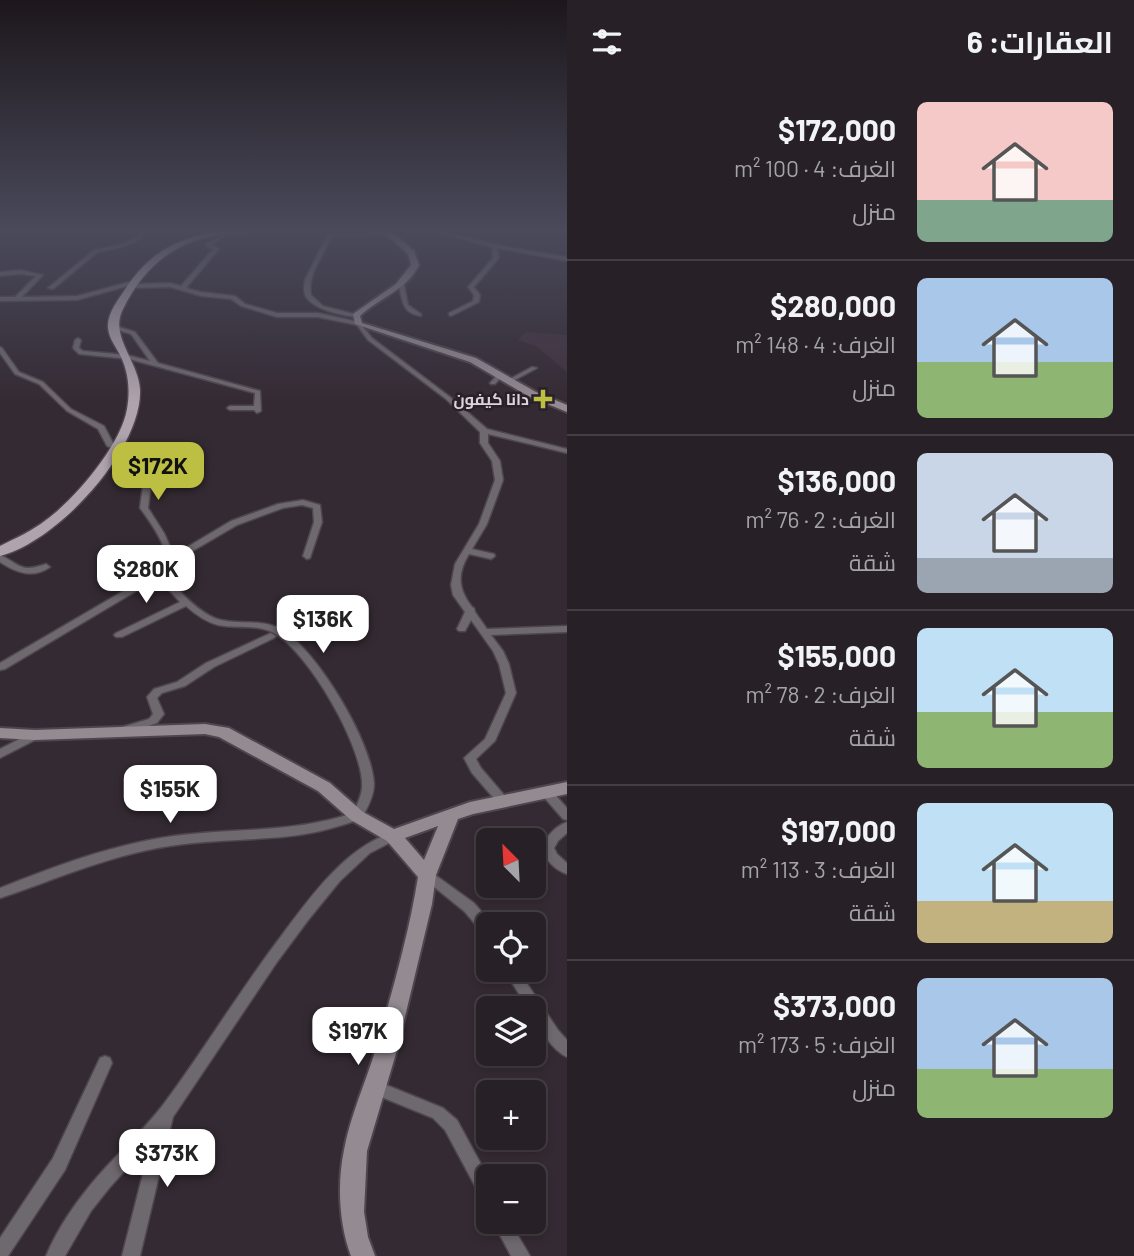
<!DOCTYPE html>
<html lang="ar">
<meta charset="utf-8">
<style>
:root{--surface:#272026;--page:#2f282e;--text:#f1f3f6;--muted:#a4a3a7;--line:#433e43;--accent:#bdbf43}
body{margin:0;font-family:Barlow,Cairo,sans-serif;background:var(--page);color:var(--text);direction:rtl;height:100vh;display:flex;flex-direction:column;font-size:26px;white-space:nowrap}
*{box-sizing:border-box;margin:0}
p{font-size:23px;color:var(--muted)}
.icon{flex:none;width:38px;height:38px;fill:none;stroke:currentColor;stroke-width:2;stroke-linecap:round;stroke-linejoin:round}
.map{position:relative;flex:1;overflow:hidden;direction:ltr}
.drawer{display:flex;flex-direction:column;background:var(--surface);width:567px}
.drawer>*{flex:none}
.needle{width:46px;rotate:336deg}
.controls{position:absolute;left:476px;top:828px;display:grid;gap:14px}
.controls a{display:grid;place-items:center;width:70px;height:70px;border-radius:10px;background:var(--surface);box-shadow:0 4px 10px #0003,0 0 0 2px var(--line);font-size:35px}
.price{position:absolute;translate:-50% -60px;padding:0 16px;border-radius:14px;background:#fff;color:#222;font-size:23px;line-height:46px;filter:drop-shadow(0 2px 4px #0008)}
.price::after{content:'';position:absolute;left:50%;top:42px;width:21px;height:16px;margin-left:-10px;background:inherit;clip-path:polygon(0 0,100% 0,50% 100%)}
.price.selected{background:var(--accent);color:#111}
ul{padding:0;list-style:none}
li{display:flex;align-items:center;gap:21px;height:175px;padding:0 21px}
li+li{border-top:2px solid var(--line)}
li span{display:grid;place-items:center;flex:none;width:196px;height:140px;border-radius:10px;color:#555}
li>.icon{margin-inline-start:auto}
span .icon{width:84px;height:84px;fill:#fffc;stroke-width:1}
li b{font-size:30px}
h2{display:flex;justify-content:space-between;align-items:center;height:84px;padding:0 21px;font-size:30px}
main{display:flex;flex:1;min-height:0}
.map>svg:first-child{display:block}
</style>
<main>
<section class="drawer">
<h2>العقارات: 6<svg class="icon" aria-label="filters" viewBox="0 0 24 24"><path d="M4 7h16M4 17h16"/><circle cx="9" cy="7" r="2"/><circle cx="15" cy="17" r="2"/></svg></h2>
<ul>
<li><span style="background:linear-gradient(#f6c9c9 70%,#7fa58c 0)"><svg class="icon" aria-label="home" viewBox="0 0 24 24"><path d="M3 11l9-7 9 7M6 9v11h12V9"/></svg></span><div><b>$172,000</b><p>الغرف: 4 · 100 m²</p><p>منزل</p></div></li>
<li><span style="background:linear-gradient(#a9c7e8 60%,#8fb573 0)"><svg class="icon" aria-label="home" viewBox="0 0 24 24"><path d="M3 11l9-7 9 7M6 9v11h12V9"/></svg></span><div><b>$280,000</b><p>الغرف: 4 · 148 m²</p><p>منزل</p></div></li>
<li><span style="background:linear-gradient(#c9d6e8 75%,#9aa5b1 0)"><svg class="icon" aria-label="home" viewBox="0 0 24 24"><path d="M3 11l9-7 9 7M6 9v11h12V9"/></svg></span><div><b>$136,000</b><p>الغرف: 2 · 76 m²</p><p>شقة</p></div></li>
<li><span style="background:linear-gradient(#bfe0f5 60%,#8fb573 0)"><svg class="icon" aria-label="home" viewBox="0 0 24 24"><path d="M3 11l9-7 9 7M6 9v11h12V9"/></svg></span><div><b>$155,000</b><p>الغرف: 2 · 78 m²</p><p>شقة</p></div></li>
<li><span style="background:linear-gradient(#bfe0f5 70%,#c2b280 0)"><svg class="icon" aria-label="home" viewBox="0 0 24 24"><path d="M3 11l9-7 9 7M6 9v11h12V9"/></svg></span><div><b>$197,000</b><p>الغرف: 3 · 113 m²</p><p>شقة</p></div></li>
<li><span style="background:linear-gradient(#a9c7e8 65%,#8fb573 0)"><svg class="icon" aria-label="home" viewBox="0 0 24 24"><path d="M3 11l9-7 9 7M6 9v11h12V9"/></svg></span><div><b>$373,000</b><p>الغرف: 5 · 173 m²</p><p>منزل</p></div></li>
</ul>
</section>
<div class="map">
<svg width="567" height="1256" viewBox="0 0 567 1256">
<rect width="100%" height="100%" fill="#342a33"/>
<path fill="#40313e" d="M526,332L567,335V372L536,346L518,340Z"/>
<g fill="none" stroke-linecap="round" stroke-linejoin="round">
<g stroke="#4f454e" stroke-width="3">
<path id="street" d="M77,229H81L78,232L76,231Z
M146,229H150L139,240L123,247L98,252L53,289L48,288L94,250L120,245L135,238Z
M274,229H287L225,236L212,245L219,249L186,288L201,292L235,296L245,304L277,313H318L359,322L372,338L450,397L487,429L567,449V453L488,434V443L500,461L503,480L487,524L472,549L494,554L495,556L491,559L469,554C457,574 458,589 472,607L474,608L475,612L487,629L567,626V632L491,635L503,651L509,664L516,693L495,741L476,759L481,768L505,796L507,799L505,802L501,803L497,802L472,773L464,758L485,739L506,693L499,664L493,651L471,620L465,631H459L457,629L465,612L453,595L451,585L455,564L479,524L495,480L492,461L480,443V432L446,399L368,340L357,325L318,317H277L241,306L231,299L201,296L170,287L131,288L128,286L77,300L0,301V297H15L36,276L20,274L0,276V272L20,270L43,275L22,297L77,296L133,281L136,283L135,284L170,283L181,286L213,249L206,246V244L224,234Z
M425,229H431L507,247L567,257V261L497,248L499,258L474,287L480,295L479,302L451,316L449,315V313L473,301L474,295L468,287L493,258L492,247Z
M391,232L389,234L331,237C324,257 307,273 311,295L323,306L358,315V317C344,316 314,310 306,297C303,292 304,285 305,280L327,235Z
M401,282L404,284L408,305L421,314V316C401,313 403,300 398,284Z
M113,325L135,332L158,363L260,391L261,411L257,413L254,410H230L227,408L230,406H254L255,393L129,359L79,354L73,348L75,340L78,338L81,340L79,348L83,351L127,355L150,361L131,334L111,328V326Z
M0,347L2,348L19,372L43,382L71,409L104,426L113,443L135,452L145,462L152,477L148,508L164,533L174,555L231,521L278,504L303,500L320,505L322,522L310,558L307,559L303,556L314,522L313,508L302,505L283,508L237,525L172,563L164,574C177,589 201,616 221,620C242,625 264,618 284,631C319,654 372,742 374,784C374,796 367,809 361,819C341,826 320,832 299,835C256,841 212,839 170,846C110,855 57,879 0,898V888C56,866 114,844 173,836C233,828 295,833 353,813C357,805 361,797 362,788C365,749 307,649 272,632C255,624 236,629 218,625C206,622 195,614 186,606L122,637H116L114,635L116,633L180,602L158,578L5,669L0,670V663L156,572C159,568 164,564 165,558C167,544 148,519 140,508L144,477L139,465L129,456L107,446L98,429L67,411L39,384L15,374L0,353Z
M532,367L537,368L511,382L506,381Z
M498,374L503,375L495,384H491L490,383Z
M0,555C22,565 19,573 46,564L50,567C33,579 17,573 0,562Z
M271,633L276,636L274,638L214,667L185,686L162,693L157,698L164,714L157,723L126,734L122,733L121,730L122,727L149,719L153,714L147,697L154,689L177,682L206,663Z
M35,731L39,732L40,735L39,738L0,758V749Z
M546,788L550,789L567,808V820L563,819L542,795L540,792L542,789Z
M567,822V833L558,841L554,848L557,854L567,863V874C555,870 545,860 542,848C546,836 556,826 567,822Z
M393,832L397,833L399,836L397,839L370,853L340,881L309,919L277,962L173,1117L140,1256H122L151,1142L110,1187L91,1211L65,1256H46C58,1227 78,1199 98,1176C119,1152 143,1131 163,1105C204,1050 240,990 282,935C311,896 345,848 393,832Z
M427,870L431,872L474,903L492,924H488V934L483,933L464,911L423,878L421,875L423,872Z
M504,970H518L558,1030L567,1040V1057C552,1050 534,1024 534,1008H528Z
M105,1056L110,1058L112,1063L65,1170L8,1256H0V1238L53,1158L100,1058Z
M374,1080L443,1108L457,1120L488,1177V1201L482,1199L445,1130L433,1118L369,1092L366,1087L369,1082Z
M493,1222H510L530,1256H511Z"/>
</g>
<g stroke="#4f454e" stroke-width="4">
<path id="secondary" d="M380,229H388L414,251L419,265C406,291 380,297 360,316L362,323L476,358L536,392L567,405V412L528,396L470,362L355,324L353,314L396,284L411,265L408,254Z
M205,724L229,728L330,783L363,812L394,829L470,802L567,782V794L473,814L458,819L436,875L432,904L397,1050L367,1151L364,1212L368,1237L375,1256H351C339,1224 337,1184 344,1150C350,1116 366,1082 376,1048C392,992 409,934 418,877L387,841L351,820L318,791L219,737L205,734L35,740L0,738V728L35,730ZM438,826L424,860L405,838Z"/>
</g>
<g stroke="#4f454e" stroke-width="3">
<path id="primary" d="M226,229H240C230,235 216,235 204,238C166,248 140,274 123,309C109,336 138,360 140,389C143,449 57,542 0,556V546C16,538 32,531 46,520C75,499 121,445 127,409C130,392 129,374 121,357C117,348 109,339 108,328C107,316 115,304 122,294C149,251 177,238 226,229Z"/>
</g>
<use href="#street" fill="#6e696e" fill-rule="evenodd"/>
<use href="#secondary" fill="#938a92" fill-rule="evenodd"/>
<use href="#primary" fill="#afa4ae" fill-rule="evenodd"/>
</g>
<linearGradient id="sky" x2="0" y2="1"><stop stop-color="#1d171c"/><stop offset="0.57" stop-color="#4a4a5b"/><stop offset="1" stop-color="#4a4a5b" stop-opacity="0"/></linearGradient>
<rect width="567" height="404" fill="url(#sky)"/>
<path fill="#bdbf43" stroke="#2a2029" stroke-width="2.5" d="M539.5 388.5h7v7h7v7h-7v7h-7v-7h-7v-7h7z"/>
<g text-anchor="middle" stroke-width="5" stroke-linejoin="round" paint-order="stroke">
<g font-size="16" font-weight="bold" fill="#dbd4da" stroke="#2a2029" text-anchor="end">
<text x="529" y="405">دانا كيفون</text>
</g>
</g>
</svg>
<div class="controls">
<a><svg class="needle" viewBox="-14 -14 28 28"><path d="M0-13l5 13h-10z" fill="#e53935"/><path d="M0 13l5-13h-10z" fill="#a4a3a7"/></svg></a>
<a><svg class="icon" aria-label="locate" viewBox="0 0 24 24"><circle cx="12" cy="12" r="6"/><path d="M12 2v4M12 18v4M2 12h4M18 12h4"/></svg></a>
<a><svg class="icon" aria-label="layers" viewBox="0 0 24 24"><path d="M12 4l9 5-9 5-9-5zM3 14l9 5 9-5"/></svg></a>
<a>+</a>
<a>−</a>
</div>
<b class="price selected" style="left:158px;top:502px">$172K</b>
<b class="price" style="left:146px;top:605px">$280K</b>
<b class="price" style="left:323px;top:655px">$136K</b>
<b class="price" style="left:170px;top:825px">$155K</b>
<b class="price" style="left:358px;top:1067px">$197K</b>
<b class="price" style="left:167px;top:1189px">$373K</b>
</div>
</main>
